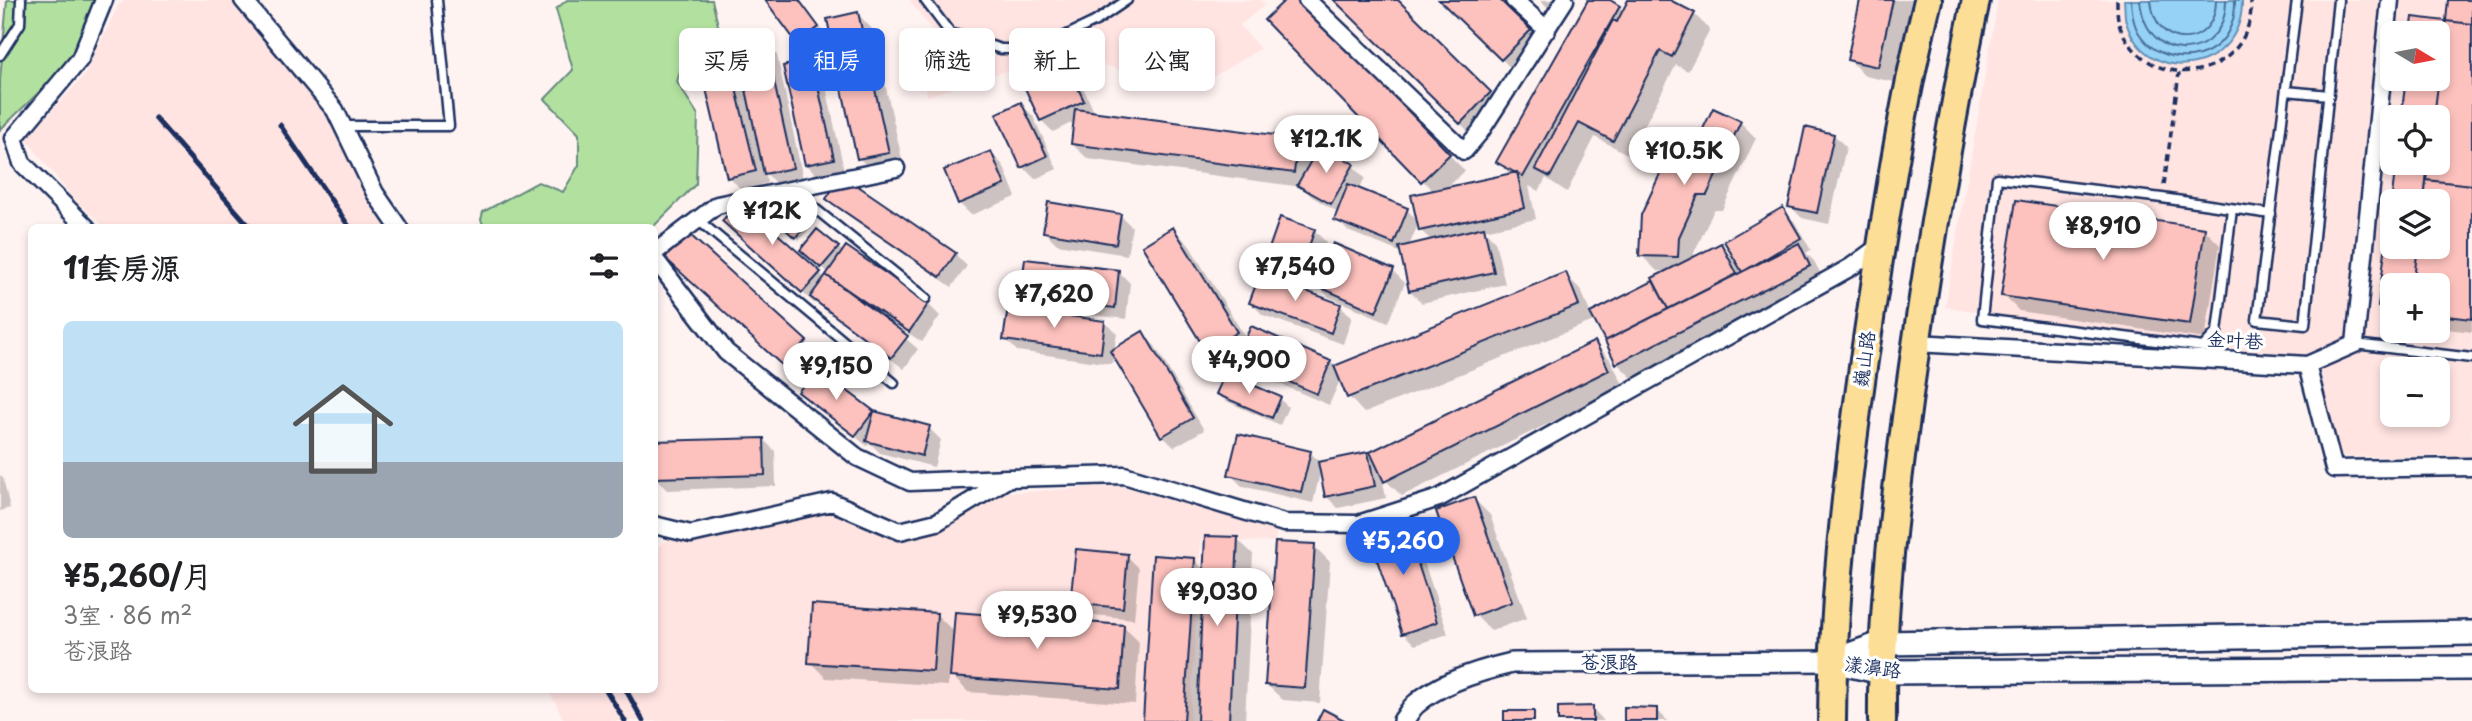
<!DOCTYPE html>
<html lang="zh">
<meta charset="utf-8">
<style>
:root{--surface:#fff;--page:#f6f6f6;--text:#202124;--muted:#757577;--line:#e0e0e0;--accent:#2563eb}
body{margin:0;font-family:"Playpen Sans","LXGW WenKai TC",sans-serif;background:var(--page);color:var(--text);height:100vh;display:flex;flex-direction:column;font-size:26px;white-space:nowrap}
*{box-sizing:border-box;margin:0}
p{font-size:23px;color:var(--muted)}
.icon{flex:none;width:38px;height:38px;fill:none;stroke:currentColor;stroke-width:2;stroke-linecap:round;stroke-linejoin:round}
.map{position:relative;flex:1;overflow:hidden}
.sheet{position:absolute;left:28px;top:224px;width:630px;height:469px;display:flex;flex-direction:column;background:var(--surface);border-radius:10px;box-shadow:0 4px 10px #0003}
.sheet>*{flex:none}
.guide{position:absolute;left:679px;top:28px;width:665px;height:63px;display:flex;gap:14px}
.needle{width:46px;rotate:100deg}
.controls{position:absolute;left:2380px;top:21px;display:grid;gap:14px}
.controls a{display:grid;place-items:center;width:70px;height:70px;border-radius:10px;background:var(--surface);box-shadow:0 4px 10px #0003;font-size:35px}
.price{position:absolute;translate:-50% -60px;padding:0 16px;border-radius:24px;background:#fff;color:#222;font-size:23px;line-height:46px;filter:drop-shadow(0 2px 4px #0008)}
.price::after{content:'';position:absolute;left:50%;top:42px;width:21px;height:16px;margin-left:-10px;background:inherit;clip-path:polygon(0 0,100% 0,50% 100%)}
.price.selected{background:var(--accent);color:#fff}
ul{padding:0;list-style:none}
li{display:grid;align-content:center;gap:14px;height:371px;padding:0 35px}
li+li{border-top:2px solid var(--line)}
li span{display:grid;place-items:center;height:217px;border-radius:10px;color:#555}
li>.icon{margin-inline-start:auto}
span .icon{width:126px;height:126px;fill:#fffc;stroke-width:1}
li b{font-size:30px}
h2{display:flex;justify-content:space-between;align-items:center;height:84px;padding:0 35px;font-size:30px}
.pill{padding:0 24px;border-radius:10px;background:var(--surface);box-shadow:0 4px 10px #0003;font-size:24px;line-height:63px}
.pill.selected{background:var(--accent);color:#fff}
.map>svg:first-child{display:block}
</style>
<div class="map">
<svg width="2472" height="721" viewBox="0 0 2472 721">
<rect width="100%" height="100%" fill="#fff3f2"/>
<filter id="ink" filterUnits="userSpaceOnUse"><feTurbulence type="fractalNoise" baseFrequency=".0143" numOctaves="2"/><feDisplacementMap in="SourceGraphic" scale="14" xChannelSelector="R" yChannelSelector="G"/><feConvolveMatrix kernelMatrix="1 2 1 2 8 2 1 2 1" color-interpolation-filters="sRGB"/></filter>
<g filter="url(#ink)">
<path fill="#ffe4e2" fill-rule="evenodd" d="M125,0H232L328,112L391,227H105L72,197L26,139L84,76L118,6Z
M909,0H1261L1265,5L1240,25L1260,49L1213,77L1173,88L1066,52L928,96L910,47L935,34Z
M1998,0H2472V456L2340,457L2305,359L1945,307ZM2392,33H2438V79H2392ZM2392,117H2438V163H2392ZM2392,201H2438V247H2392ZM2392,285H2438V331H2392ZM2392,369H2438V415H2392Z
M1121,486L1277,528L1275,542L1201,540L1190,721H565L548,690H654L655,549L670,538L829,510L901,535L997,493Z"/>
<path fill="#b2e19f" stroke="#66887e" stroke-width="2" d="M7,0H99L91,10L70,62L0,130V80Z
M567,0H712L719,29L684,57L677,82L698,115L696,184L653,227L485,228L481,220L483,212L538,182L563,192L579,165V134L545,99L573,70L556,9Z"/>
<path fill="#95d2f5" stroke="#6491b9" stroke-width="2" d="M2124,0H2242C2244,72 2147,90 2126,22C2124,15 2125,7 2124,0Z"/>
<path fill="#0003" fill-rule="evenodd" d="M768,0H800L829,40L810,54L799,42Z
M1287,0H1298L1465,171L1445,189L1511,175L1498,162L1590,0H1606L1624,12L1630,0H1667L1694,14L1710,30L1688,71L1676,65L1629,155L1595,137L1567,192L1546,178L1539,191L1529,186L1536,219L1484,230L1495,241L1505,284L1422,303L1410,291L1402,253L1348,231L1336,219L1339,213L1311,196L1302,187L1088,159L1072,144L1075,121L1053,132L1041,120L1068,68L1080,80L1095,114L1298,140L1315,157L1353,166L1365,178L1358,190L1407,210L1418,221L1434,192L1267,20ZM1419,222L1420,230L1432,241L1409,246Z
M1336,0H1396L1506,109L1476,139Z
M1441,0H1498L1545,46L1518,75Z
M1540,0H1576L1559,18Z
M1862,0H1911L1894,82L1865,76L1849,60Z
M2450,0H2472V332L2438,328V285H2392V319L2380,307L2392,204V247H2438V201H2393L2397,163H2438V117H2403L2408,79H2438V33H2413L2415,19L2447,23Z
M858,14L873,30L904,168L875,174L859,158Z
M724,41L736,53L741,74L744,73L765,43L777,55L803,179L777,185L765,172L767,183L741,189L729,177Z
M811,61L823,73L844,170L818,176L806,164Z
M1021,104L1033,116L1057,169L1035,179L1023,167L998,115Z
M1740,122L1756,138L1722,210H1714L1694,253V260L1721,246L1736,260L1782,209L1794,221L1811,250L1806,253L1814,261L1825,282L1633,379L1617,363L1596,320L1364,413L1349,397L1341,378L1329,405L1250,371L1237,357L1223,366L1207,350L1173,229L1189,245L1247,340L1330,362L1335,367L1565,274L1581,290L1591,315L1673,271H1657L1641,255L1691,159Z
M1834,135L1846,147L1829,224L1802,218L1790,206Z
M991,153L1003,165L1016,197L971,215L959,203Z
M828,198L955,254L967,266L952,287L840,210Z
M800,215L812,226L799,240L787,229Z
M1120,215L1132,227L1127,255L1057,244L1045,232Z
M2204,229L2220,245L2205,339L2019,311L2003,295Z
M1314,230L1326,242L1310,289L1277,278L1265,266Z
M736,233L820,273L825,279L829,273L810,257L838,248L928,304L940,316L922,342L893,323L891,326L918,349L904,369L817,302L815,304Z
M688,235L821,358L801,381L683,273Z
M1118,271L1130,283L1126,319L1034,308L1022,296Z
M1393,271L1405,283L1388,322L1329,297L1317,285Z
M1251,303L1340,305L1352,317L1343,344L1263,315Z
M1105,322L1117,334L1114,350L1143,334L1155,346L1204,430L1174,447L1162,435L1114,353L1112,364L1017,351L1005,339Z
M1595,343L1610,359L1624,386L1402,496L1382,477L1386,498L1338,508L1326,496L1321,469L1313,503L1242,486L1230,474L1310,452L1321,464L1368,454L1376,462Z
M801,392L872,412L875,415L929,428L941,440L934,467L880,453L870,443L867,446Z
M1218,394L1280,399L1288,407L1280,425L1226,401Z
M763,439L775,451L776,486L667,490L655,478Z
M0,475L3,478L10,508L0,511Z
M1474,499L1490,515L1527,618L1491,631L1475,615Z
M1403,523L1415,535L1448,634L1415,645L1403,633Z
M1237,539L1253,554L1245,721H1145L1194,559L1205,571Z
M1314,546L1330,562L1320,703L1283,700L1267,685Z
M1127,556L1139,568L1134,619L1084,614L1072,602Z
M936,614L955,633L1123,626L1139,642L1135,704L968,692L949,673L948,686L826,678L810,662Z
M1592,708L1604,721H1560Z
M1656,709L1668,721H1626Z"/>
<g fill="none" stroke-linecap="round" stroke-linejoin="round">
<path stroke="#4c709a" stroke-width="2" d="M2131,0C2132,13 2133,26 2141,36C2162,66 2211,64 2228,32C2234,21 2235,12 2235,0
M2140,0C2146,69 2226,62 2226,0
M2151,0C2155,53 2216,49 2216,0"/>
</g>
<path fill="#fec2be" stroke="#1b2f5e" stroke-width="2" d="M765,0H799L819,27L797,43Z
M1285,0H1301L1450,154L1421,182L1264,20Z
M1334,0H1398L1491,92L1460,124Z
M1439,0H1500L1531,30L1501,60Z
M1588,0H1610L1620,6L1523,177L1496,162Z
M1628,0H1670L1695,13L1672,57L1660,51L1613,141L1579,123L1550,177L1535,169L1613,20L1617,22Z
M1860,0H1893L1878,67L1847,60Z
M2448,0H2472V24L2446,21Z
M858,12L889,153L857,159L827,19Z
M2413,17L2446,21L2434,117H2401L2406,79H2438V33H2411Z
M2446,21L2472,24V185L2426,180L2428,163H2438V117H2434Z
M724,39L756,171L727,178L696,46Z
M765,41L793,168L764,174L737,47Z
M812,59L834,159L805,165L783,66Z
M1068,66L1084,101L1040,121L1024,86Z
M1021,102L1047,156L1021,168L996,114Z
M1713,108L1741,121L1707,195H1698L1679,237L1678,257L1639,256L1641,215L1672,148L1690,156Z
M1075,109L1298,138L1294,173L1071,144Z
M1805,127L1834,134L1817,213L1788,207Z
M1320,145L1354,164L1331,204L1297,185Z
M991,151L1005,185L958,204L944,170Z
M2396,163H2428L2424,201H2392V247H2418L2413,285H2392V309L2378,307Z
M1517,172L1525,208L1419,231L1411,195Z
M842,175L956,253L940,277L826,199Z
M2426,180L2472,185V319L2438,315V285H2413L2418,247H2438V201H2424Z
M1348,184L1408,208L1394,244L1334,220Z
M2016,200L2205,228L2190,324L2001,296Z
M740,201L821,272L802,293L722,221Z
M1048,202L1121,214L1116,244L1043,232Z
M1783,207L1801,238L1742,272L1724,241Z
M800,212L810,221L795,238L785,229Z
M1280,217L1315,229L1298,278L1263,266Z
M1173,227L1237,332L1206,351L1142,246Z
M1484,227L1494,272L1409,291L1399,247Z
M817,229L839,247L821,268L800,250Z
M688,233L807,341L784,367L665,258Z
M1333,243L1394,269L1376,312L1315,285Z
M1721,243L1737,274L1668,309L1652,278Z
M1799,243L1810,266L1616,364L1605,341Z
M846,246L929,303L909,332L826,275Z
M1025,259L1119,270L1115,308L1020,297Z
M1566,272L1579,305L1347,398L1334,366Z
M1260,274L1341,304L1331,333L1249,303Z
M826,275L908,336L891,358L810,297Z
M1653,281L1668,309L1605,341L1590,313Z
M1008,307L1105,321L1101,353L1003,340Z
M1251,326L1331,361L1317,394L1236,359Z
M1143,331L1193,418L1161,437L1110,351Z
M1595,341L1609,370L1384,482L1370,452Z
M817,368L874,411L855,436L798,392Z
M1225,373L1281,397L1272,418L1216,394Z
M874,411L930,426L922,456L866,441Z
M1238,434L1311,451L1301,492L1228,475Z
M764,438L765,475L654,478V441Z
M1368,452L1375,486L1325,497L1318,462Z
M1474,497L1512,602L1473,616L1436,511Z
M1404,521L1437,622L1402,634L1368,533Z
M1205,536L1238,537L1229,721H1197Z
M1275,542L1315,544L1305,688L1265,685Z
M1076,549L1128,554L1123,608L1070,603Z
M1153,555L1195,558L1184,721H1143Z
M812,604L937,613L933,671L808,663Z
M955,612L1124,625L1120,689L950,677Z
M1593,706V721H1558V707Z
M1624,707L1657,708V721H1624Z
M1323,709L1346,721H1317Z
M1504,711H1534V721H1504Z"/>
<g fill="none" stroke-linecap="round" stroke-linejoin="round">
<g stroke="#1b2f5e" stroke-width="13">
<path id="service" d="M925,0L950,33L1001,49H1038L1096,21L1127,0
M2297,0L2257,320L2305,325L2338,0
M0,55L20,24L21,0
M2286,91L2329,95
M344,126H449L437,0
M792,190L926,298
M2232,209L2217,332L2203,347L1982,319L1997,178L2162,198L2271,214
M698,220L894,383
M2355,344L2472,358"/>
</g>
<g stroke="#1b2f5e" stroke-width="21">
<path id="minor" d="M243,0L335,110L375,193L399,228
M1307,0L1464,151L1480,132L1565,0
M1514,0L1547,30
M87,228L22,163L14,138L80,59L104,0
M654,253L717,205L896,168
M654,258L726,352L857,457L910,482L1007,478
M1916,343L2307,365L2334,469L2472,467
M2307,365L2355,344L2390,0
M654,525L691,534L832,502L900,531L937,522L1009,478L1124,475L1284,523L1358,524L1439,498L1851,267L1881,245"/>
</g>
<g stroke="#1b2f5e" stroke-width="24">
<path id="tertiary" d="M1403,721C1407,716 1411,708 1416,704C1440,682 1482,670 1512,663L1833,661"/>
</g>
<g stroke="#1b2f5e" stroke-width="28">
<path id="secondary" d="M1833,661L1883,643L2472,633
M1833,661L1882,672L2472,668"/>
</g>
<g stroke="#1b2f5e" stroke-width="32">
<path id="trunk" d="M1832,721C1833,586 1850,453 1870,319C1886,212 1902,105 1928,0
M1882,721C1881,609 1895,499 1910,388C1928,258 1949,128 1976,0"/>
</g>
<path stroke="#1b2f5e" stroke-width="3.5" stroke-dasharray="7 5" stroke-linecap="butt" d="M2117,0C2117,9 2117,19 2120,27C2150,99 2255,79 2251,0
M2164,185L2179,73"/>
<use href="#service" stroke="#fff" stroke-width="8"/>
<use href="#minor" stroke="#fff" stroke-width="16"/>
<use href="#tertiary" stroke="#fff" stroke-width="19"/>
<use href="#secondary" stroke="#fff" stroke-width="23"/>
<use href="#trunk" stroke="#fdde96" stroke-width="26"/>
<path stroke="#1b2f5e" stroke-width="5" d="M155,118L251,228
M280,125L350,228
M606,690L625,721
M626,690L643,721"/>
</g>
</g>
<g text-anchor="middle" stroke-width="6" stroke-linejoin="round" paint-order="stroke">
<g font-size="19" fill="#1b2f5e" stroke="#fff">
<text transform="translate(2235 340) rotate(3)" y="7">金叶巷</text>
<text transform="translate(1864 359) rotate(-82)" y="7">巍山路</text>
<text x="1609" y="669">苍浪路</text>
<text transform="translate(1873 667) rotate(8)" y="7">漾濞路</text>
</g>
</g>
</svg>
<div class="controls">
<a><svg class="needle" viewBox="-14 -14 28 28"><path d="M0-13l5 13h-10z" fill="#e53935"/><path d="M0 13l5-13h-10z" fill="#757577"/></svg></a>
<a><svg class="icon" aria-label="locate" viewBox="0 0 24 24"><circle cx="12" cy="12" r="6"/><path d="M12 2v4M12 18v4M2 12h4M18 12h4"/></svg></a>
<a><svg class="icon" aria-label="layers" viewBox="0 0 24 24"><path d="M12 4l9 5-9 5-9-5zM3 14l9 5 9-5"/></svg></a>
<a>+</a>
<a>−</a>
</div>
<b class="price" style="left:1326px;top:175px">¥12.1K</b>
<b class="price" style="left:1684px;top:187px">¥10.5K</b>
<b class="price" style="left:772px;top:247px">¥12K</b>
<b class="price" style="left:2103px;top:262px">¥8,910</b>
<b class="price" style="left:1295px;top:303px">¥7,540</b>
<b class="price" style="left:1054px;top:330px">¥7,620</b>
<b class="price" style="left:1249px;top:396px">¥4,900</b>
<b class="price" style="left:836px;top:402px">¥9,150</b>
<b class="price selected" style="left:1403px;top:577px">¥5,260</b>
<b class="price" style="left:1217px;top:628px">¥9,030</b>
<b class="price" style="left:1037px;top:651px">¥9,530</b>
<div class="guide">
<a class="pill">买房</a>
<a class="pill selected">租房</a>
<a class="pill">筛选</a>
<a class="pill">新上</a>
<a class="pill">公寓</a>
</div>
<section class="sheet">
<h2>11套房源<svg class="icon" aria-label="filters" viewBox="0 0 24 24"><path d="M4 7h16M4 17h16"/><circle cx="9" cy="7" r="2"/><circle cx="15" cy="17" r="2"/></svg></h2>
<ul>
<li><span style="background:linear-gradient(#bfe0f5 65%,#9aa5b1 0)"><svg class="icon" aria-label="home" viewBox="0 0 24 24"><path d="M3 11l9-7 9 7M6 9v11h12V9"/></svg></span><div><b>¥5,260/月</b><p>3室 · 86 m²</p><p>苍浪路</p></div></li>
</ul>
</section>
</div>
